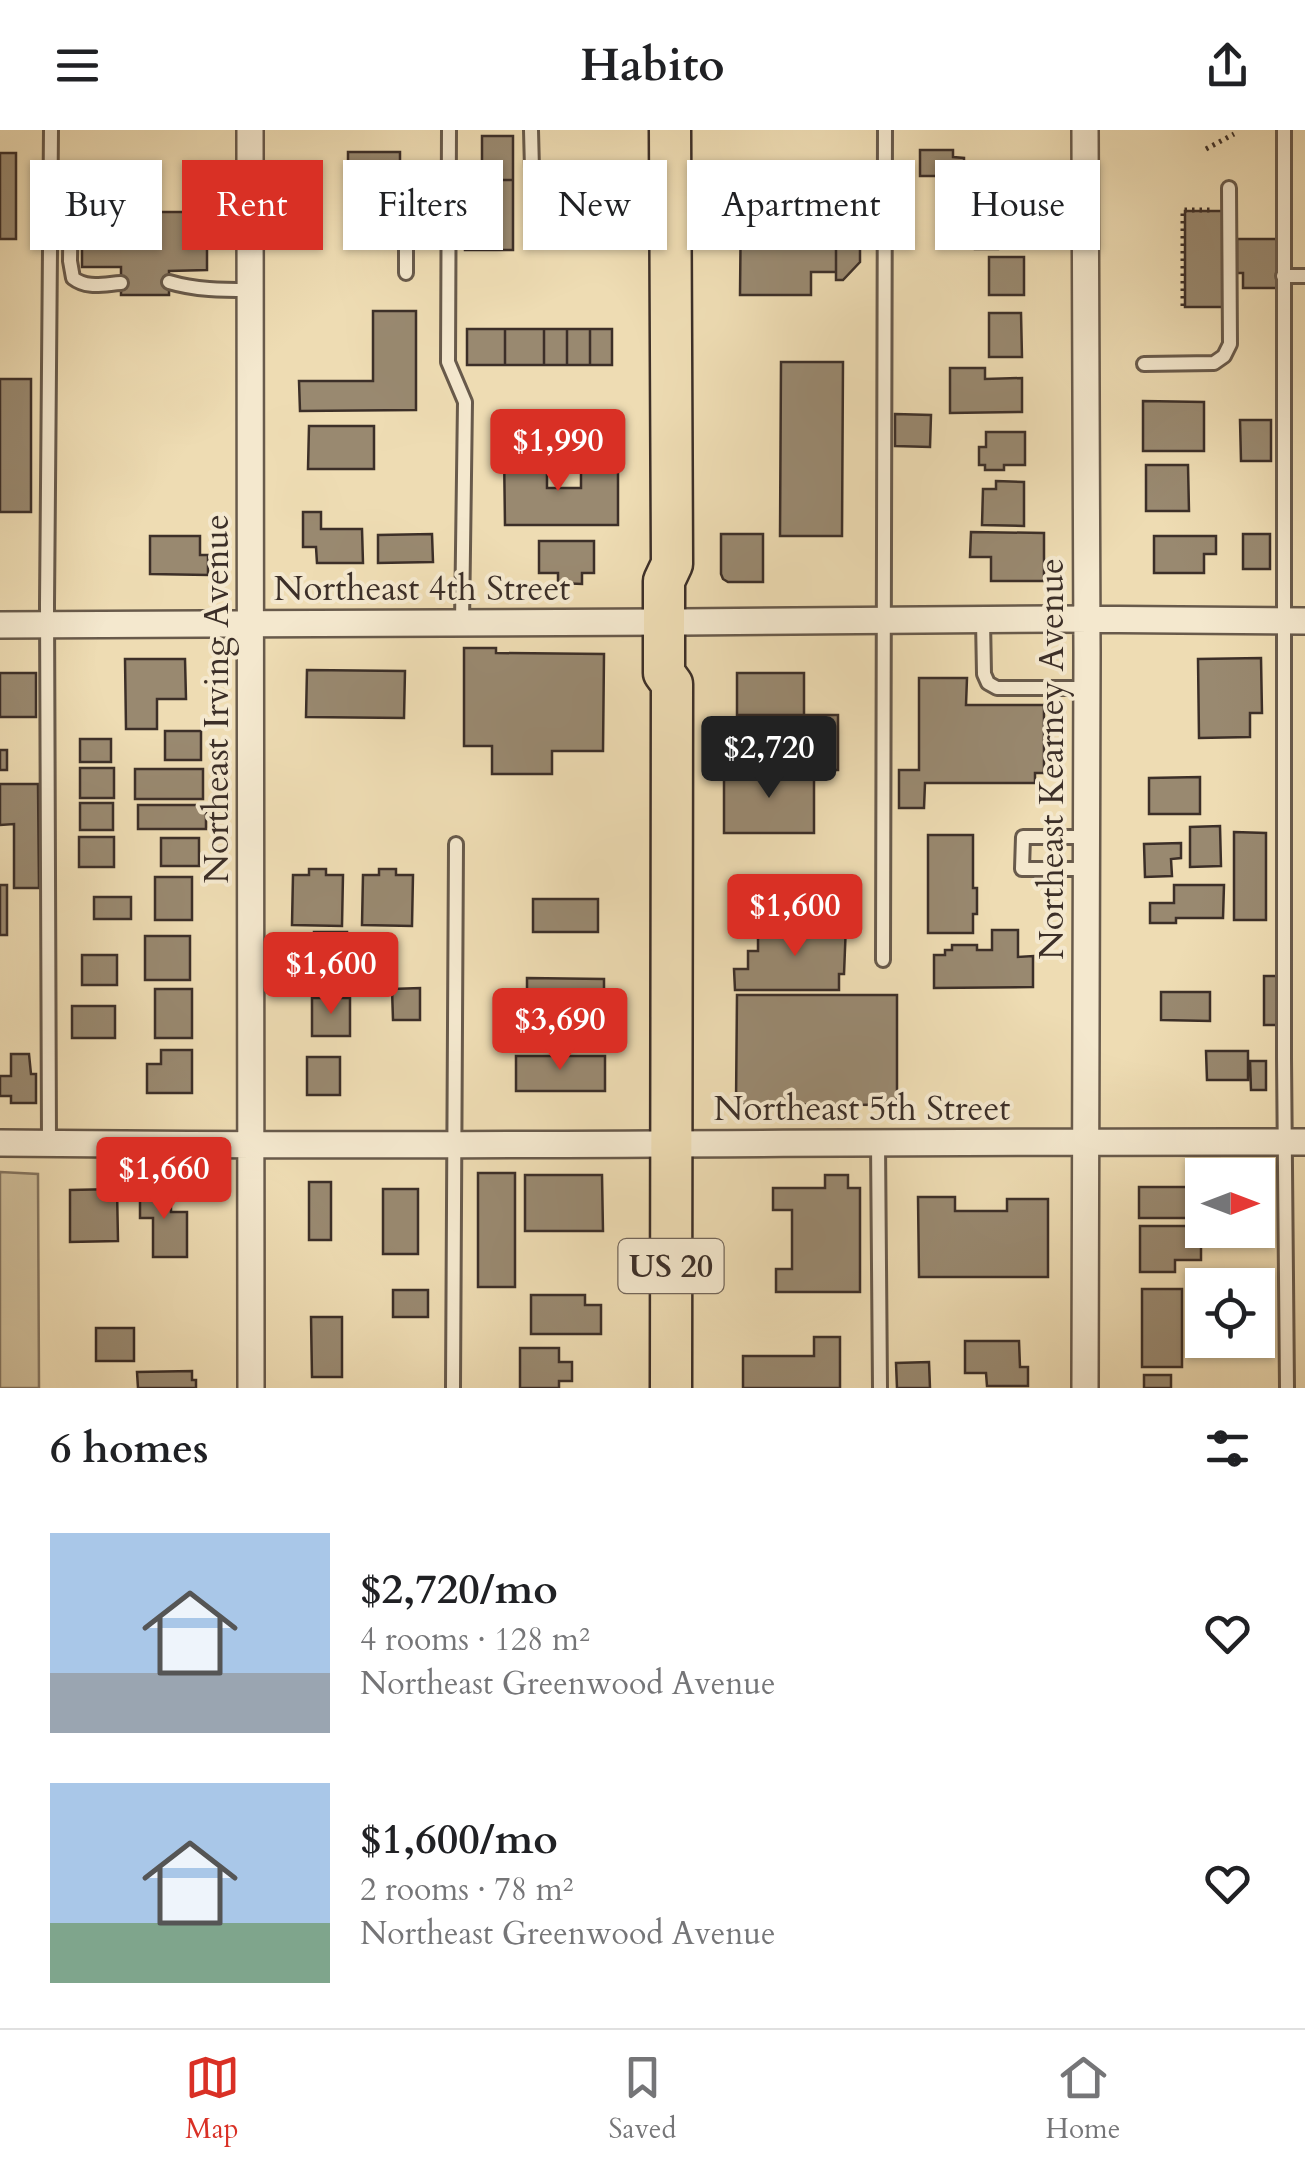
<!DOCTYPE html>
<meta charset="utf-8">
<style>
:root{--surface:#fff;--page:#f2f2f2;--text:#202124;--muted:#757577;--line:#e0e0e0;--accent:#d93025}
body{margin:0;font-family:Cardo,serif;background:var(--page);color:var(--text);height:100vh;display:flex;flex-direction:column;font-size:38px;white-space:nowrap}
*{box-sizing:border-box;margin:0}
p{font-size:32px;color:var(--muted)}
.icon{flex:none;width:55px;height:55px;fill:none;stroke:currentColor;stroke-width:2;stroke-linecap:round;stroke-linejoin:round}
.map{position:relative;height:1258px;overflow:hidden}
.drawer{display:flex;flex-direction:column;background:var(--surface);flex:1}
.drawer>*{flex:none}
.hud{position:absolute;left:30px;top:30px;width:1245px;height:90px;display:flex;gap:20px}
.needle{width:65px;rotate:90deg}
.controls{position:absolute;left:1185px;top:1028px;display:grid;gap:20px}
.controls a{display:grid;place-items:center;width:90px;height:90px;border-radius:0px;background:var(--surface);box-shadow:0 2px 8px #0004;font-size:50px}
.price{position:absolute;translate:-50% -85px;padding:0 22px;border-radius:10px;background:var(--accent);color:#fff;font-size:32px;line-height:65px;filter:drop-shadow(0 2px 5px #0008)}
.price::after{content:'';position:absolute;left:50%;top:60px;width:30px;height:22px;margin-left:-15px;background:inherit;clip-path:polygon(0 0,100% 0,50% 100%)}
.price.active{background:#222;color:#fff}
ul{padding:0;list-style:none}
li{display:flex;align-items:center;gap:30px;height:250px;padding:0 50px}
li span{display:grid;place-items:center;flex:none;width:280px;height:200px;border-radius:0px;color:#555}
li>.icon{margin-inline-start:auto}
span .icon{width:120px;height:120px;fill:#fffc;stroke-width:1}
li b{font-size:42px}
h2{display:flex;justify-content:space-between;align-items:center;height:120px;padding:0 50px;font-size:42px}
.tag{padding:0 35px;border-radius:0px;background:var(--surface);box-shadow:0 2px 8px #0004;font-size:35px;line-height:90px}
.tag.active{background:var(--accent);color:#fff}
header{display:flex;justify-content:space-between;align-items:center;height:130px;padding:0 50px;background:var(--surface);font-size:45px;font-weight:700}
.menu{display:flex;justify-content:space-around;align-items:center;height:140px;border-top:2px solid var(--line);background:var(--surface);font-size:28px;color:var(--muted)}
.menu a{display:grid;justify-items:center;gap:5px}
.menu .active{color:var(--accent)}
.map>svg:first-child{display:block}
</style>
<header><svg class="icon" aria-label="menu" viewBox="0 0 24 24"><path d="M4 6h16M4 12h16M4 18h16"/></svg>Habito<svg class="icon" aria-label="share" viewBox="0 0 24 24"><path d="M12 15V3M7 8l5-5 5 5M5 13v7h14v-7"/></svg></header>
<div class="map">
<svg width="1305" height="1258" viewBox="0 0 1305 1258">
<rect width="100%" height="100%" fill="#eedcb3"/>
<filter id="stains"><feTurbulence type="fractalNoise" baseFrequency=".002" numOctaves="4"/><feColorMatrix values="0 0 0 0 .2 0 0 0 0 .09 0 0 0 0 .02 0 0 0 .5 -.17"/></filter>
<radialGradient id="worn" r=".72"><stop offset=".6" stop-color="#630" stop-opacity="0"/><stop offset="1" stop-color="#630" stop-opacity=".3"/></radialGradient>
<path fill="#d0bf9b" stroke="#867762" stroke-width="2.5" d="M0,1042L38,1044L39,1258H0Z"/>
<path fill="#998970" stroke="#3c2f28" stroke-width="2.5" d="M482,6H513V50H482Z
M920,20H953V27L964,28V46H920Z
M348,22H400V80H395V106H359V85H348Z
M0,23H16V109H0Z
M993,33H1020V37H1029V85H1006L1007,72H993Z
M482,50H513V120H465V92H482Z
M545,54H577V112H532V80H545Z
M741,66L811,67V93H836V142H811V165H740Z
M1185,81H1227V177H1185Z
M82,82H207V140L169,141V165H121V137H82Z
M836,88H860V132L843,150H836Z
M998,97V119H975V98Z
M1237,109H1278V158H1243V143H1237Z
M989,127H1024V165H989Z
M373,181H416V280L300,281L299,251H373Z
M989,183H1021L1022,227H989Z
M467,199H505V235H467Z
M505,199H544V235H505Z
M544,199H567V235H544Z
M567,199H590V235H567Z
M590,199H612V235H590Z
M781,232H843L842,406H780Z
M950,238H985V249L1022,248V282L950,283Z
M0,249H31V382H0Z
M1143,271L1204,272V321H1143Z
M895,284L931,285L930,317L895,316Z
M1240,290H1271V331H1241Z
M309,296H374V339H308Z
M986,302H1025V335H1004V340H985V335H979V317H986Z
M504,321H547V358H581V336H618V395H505Z
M1146,335H1188L1189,381H1146Z
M996,351L1024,352V396L982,395L983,359H996Z
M303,382H321V399H362L363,433H317L316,417H303Z
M971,402L1044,403V451H991V427H970Z
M432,404L433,432L378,433V405Z
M721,404H763V452H728L723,449L721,444Z
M1243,404H1270V439H1243Z
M150,406H200V425H208V445L150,444Z
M1154,406H1216V424H1204V443H1154Z
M539,411H594V443H582V454L558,453V443H539Z
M464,518H496V523L604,524L603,621H552V644H492V616H464Z
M1261,528L1262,583H1250V607L1199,608L1198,529Z
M125,529H185L186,569H157V599H126Z
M307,540L405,541L404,588L306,587Z
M0,543H36V587H0Z
M737,543H804V585H737Z
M919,548H967L966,575H1044V643H1035V653H925L924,678H899V640H919Z
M775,585H838V640L775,639Z
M165,601H201V630H165Z
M80,609H111V632H80Z
M0,620H7V640H0Z
M80,638H114V668H80Z
M135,639H203V669H135Z
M724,639H814V703H724Z
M1200,647V684H1149V648Z
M0,654H38L39,758H14V694L0,695Z
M80,673H113V700H80Z
M138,675H206V699H138Z
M1220,696L1221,736L1190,737V697Z
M1234,702L1266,703V790H1234Z
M928,705H973V758H977V784H973V803H928Z
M79,707H114V737H79Z
M161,708H199V736H161Z
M1181,713V728L1171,729L1172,746L1145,747L1144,714Z
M309,739H326V745H343L342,796L292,795L293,745H309Z
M379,739H396V745H413L412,796L362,795L363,745H379Z
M155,747H192V790H155Z
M0,755H7V805H0Z
M1174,755H1224L1223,788H1176V793H1150V773H1174Z
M94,767H131V789H94Z
M533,769H598V802H533Z
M846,794L844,844H839V860H735L734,839H748V821H758V795Z
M992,800H1018V827L1033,826V857L934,858V825H945V820H952V815H977V820H992Z
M314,802H347V816H340V853H307V815H314Z
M145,806H190V850H145Z
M82,825H117V855H82Z
M1264,846H1278V895H1264Z
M527,848L604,849V903H522V861H527Z
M420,858V890H393L392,859Z
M155,859H192V908H155Z
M1161,862H1210V891L1161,890Z
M737,865H897V975L736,974Z
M312,868H350V906H312Z
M72,876H115V908H72Z
M161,920H192V963H147V934H161Z
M1206,921H1248V950H1207Z
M11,924H29L31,944H36V973H11V966H0V946H11Z
M516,926H605V961H516Z
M307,927H340V965H307Z
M1250,931H1266V960H1251Z
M478,1043H515V1157H478Z
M525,1045H602L603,1101H525Z
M825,1045H848V1058H860V1162H776V1139H792V1080H773V1058H825Z
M309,1052H331V1110H309Z
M140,1056H171V1082H187V1127H153V1088H140Z
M1139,1057H1202V1088H1139Z
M117,1059L118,1111L70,1112V1060Z
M383,1059H418V1124H383Z
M918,1067H955V1081H1007V1069H1048V1147H919Z
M1140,1096H1201V1130H1175V1142H1140Z
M1142,1159H1182V1237H1142Z
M393,1160H428V1187H393Z
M531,1165H585V1175H601V1204H531Z
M311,1187H342V1247H312Z
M96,1198H134V1231H96Z
M814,1207H840V1258H743V1226H814Z
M965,1211H1019L1020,1237H1028V1256H987L986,1243H965Z
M520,1218H559V1232H572V1251H559V1258H520Z
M929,1232L930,1258H897L896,1233Z
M192,1241V1250H196V1258H138L137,1242Z
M1144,1245H1171V1258H1144Z"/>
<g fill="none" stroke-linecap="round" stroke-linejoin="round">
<g stroke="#685a4b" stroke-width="18">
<path id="service" d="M449,0L448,232L465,272L462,493
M531,0L532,39H572L590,44L596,57L599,83L664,84
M1284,0V928L1287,1258
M71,46L70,131L73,148C87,159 104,154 121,153
M406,143V57L410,45L418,40L449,41
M1283,146H1305
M169,152C196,160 222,160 250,160
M1144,234L1214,233L1224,226L1230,214L1229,58
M983,490L984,544L988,553L997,558H1087
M1086,707H1023L1022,739H1086
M883,830L885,0
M878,1012L880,1258
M49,1013L47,475L51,0
M453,1258L456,714"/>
</g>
<g stroke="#685a4b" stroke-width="30">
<path id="minor" d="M250,0L251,1258
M1085,0L1087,522L1085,1258
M682,492L1058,489L1305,491
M0,495L664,492
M0,1013C435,1018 870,1011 1305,1012"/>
</g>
<g stroke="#3c2f28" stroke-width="45">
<path id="primary" d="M670,0L672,434L664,451V543L672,554L671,1258"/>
</g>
<path stroke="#3c2f28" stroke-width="5" stroke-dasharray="2.5 5" stroke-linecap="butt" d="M1206,19L1234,4
M1183,176V80H1210"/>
<use href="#service" stroke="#f4e8ce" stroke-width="12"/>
<use href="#minor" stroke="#f4e8ce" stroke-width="25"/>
<use href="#primary" stroke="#eedcb3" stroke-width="40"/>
</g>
<g text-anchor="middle" stroke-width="8" stroke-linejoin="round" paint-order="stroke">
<rect fill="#f4e8ce" stroke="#73665a" stroke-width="2.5" x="618.5" y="1109" width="105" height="54" rx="8"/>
<g font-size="32" font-weight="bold" fill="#3c2f28">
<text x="671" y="1147">US 20</text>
</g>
<g font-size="35" fill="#3c2f28" stroke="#f4e8ce">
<text x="422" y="470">Northeast 4th Street</text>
<text transform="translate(216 569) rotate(-90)" y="12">Northeast Irving Avenue</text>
<text transform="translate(1051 629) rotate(-90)" y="12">Northeast Kearney Avenue</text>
<text x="862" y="990">Northeast 5th Street</text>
</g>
</g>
<rect width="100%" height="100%" filter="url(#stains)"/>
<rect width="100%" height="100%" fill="url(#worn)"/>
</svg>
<div class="controls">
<a><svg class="needle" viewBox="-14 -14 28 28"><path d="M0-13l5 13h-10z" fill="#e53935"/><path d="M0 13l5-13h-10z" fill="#757577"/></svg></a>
<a><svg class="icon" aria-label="locate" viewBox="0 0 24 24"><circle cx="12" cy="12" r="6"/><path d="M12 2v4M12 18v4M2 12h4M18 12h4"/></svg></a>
</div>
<b class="price" style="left:558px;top:364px">$1,990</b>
<b class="price active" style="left:769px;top:671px">$2,720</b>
<b class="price" style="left:795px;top:829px">$1,600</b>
<b class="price" style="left:331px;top:887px">$1,600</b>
<b class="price" style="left:560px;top:943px">$3,690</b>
<b class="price" style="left:164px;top:1092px">$1,660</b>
<div class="hud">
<a class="tag">Buy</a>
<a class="tag active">Rent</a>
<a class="tag">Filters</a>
<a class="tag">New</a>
<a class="tag">Apartment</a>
<a class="tag">House</a>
</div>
</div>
<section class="drawer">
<h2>6 homes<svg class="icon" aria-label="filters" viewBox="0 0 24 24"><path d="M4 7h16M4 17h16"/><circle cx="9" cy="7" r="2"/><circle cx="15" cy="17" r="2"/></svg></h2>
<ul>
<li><span style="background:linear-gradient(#a9c7e8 70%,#9aa5b1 0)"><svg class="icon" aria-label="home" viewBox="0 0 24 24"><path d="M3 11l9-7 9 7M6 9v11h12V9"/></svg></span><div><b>$2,720/mo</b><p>4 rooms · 128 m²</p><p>Northeast Greenwood Avenue</p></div><svg class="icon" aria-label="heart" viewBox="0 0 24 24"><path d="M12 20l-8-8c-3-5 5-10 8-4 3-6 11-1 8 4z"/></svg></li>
<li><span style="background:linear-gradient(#a9c7e8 70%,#7fa58c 0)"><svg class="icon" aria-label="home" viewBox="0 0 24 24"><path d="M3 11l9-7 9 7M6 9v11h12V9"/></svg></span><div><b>$1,600/mo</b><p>2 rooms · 78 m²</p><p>Northeast Greenwood Avenue</p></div><svg class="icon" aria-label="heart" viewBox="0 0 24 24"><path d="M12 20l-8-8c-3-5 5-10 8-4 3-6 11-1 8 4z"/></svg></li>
</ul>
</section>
<nav class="menu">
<a class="active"><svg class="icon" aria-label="map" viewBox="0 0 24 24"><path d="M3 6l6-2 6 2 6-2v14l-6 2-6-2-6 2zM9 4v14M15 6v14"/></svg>Map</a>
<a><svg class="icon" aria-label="saved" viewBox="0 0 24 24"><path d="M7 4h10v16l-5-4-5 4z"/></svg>Saved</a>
<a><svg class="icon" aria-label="home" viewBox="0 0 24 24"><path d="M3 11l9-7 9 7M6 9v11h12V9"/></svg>Home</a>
</nav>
